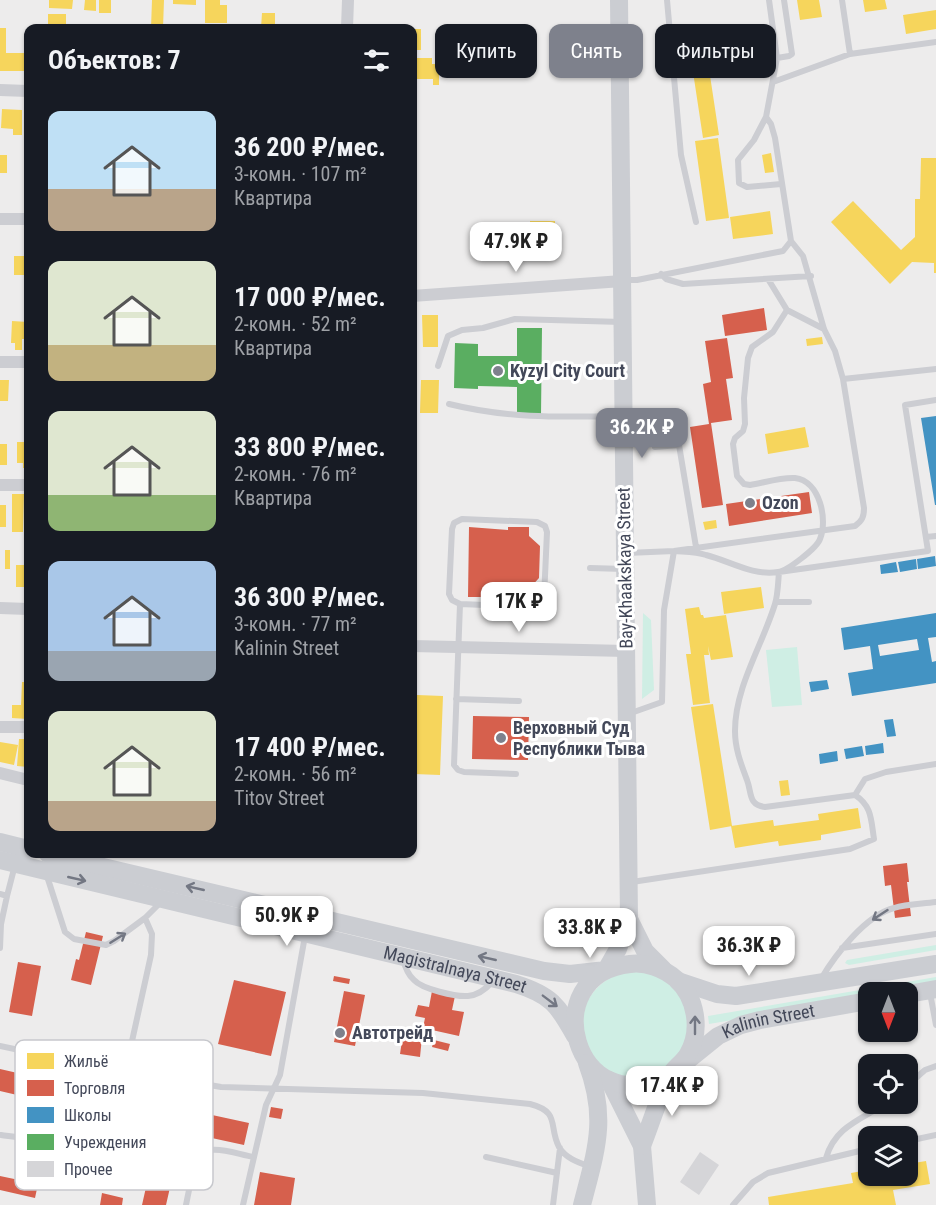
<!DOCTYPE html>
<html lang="ru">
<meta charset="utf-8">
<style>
:root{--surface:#171b24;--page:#20242c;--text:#f1f3f6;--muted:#9ea1a6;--accent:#7e818c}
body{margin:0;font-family:"Roboto Condensed",sans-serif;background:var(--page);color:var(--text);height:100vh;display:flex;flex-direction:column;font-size:22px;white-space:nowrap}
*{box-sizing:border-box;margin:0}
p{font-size:20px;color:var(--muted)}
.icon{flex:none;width:33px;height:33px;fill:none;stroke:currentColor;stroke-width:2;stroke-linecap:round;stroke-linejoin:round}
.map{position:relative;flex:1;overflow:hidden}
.panel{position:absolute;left:24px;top:24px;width:393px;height:834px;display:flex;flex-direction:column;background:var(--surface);border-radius:12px;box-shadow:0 2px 4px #0004}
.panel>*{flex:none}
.guide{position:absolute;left:435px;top:24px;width:411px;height:54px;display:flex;gap:12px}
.needle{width:39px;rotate:180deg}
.buttons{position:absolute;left:858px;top:982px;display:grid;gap:12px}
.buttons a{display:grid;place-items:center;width:60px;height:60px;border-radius:12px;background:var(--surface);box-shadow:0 2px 4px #0004;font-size:30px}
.price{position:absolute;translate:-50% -51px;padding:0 14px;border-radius:12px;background:#fff;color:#222;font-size:20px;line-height:39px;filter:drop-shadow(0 2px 3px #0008)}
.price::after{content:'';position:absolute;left:50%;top:36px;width:18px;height:14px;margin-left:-9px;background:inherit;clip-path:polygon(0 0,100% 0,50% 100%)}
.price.on{background:var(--accent);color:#fff}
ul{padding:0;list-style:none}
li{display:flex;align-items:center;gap:18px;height:150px;padding:0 24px}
li span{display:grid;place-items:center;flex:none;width:168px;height:120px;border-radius:12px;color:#555}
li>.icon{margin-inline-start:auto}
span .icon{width:72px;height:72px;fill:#fffc;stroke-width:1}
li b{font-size:26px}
h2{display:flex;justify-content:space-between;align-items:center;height:72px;padding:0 24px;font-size:26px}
.chip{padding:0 21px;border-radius:12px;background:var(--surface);box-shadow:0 2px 4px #0004;font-size:21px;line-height:54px}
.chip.on{background:var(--accent);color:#fff}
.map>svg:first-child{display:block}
</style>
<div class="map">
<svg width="936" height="1205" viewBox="0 0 936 1205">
<rect width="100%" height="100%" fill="#edecec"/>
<path fill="#cfeee4" d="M643,613L651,620L654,690L642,699Z
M797,647L802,705L772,707L766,650Z
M936,945V950L849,965L845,963L847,960Z
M582 1025a53 53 0 1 1 106 0a53 53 0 1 1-106 0Z
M936,977V985L890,993H868V997L709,1024L708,1016Z"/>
<path fill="#f6d55c" d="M49,0H73L72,9L49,8Z
M85,0H96V11L84,10Z
M99,0H111V13H99Z
M152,0H164L163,28H151Z
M173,0H196V5L173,4Z
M205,0H220V5H227V23H205Z
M797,0H819L822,17L800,20Z
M863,0H885L887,9L865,12Z
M936,10V29L906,34L903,15Z
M262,13H275V28H261Z
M48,14H66V26L48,25Z
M0,28H6V53H28V71H0Z
M412,29H421V50H412Z
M706,49L719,135L703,138L690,52Z
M413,58H432V64H439V85H433V79H413Z
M2,109L22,110V135H13V129L1,128Z
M718,138L729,218L706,221L695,141Z
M771,153L774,172L765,173L762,155Z
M0,155H7V173H0Z
M921,158H936V273H934V263L912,262L890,284L831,222L853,201L901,250L915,237V199H920Z
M770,211L773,234L733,239L730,217Z
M530,221H555V237H530Z
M14,256H25V275H14Z
M422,315H438V347H423Z
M12,321L28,322V339H22V350H15V343H11Z
M822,337L823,344L807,346L806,339Z
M0,380H9L8,401H0Z
M421,380H439L438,413H420Z
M805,427L809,447L768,454L765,434Z
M17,442H28V468H23V463H17Z
M0,444H7V465H0Z
M12,494H24L23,532H12Z
M0,505H6V527H0Z
M716,520L717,528L705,530L703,522Z
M5,550H10V569H5Z
M16,565H28V587H16Z
M761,587L764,608L724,614L721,592Z
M699,607L701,615H703L704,618L726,615L733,657L711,660L708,646L709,655H704L710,703L693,705L686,654H691L685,609Z
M22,682H28V711H27V719L12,718V705H21Z
M417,695L443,696L440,775L414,774Z
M713,704L732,826L710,830L691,707Z
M19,739H28V767L17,766Z
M0,742L18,745L14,765L0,762Z
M788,780L790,795L781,796L779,781Z
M858,808L861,828L821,835V840L779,846L778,841L735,848L731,826L773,820L774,826L819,820L818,814Z
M926,1161L930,1184L893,1190L896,1205H769L768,1197L853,1183L851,1173L868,1170V1176H908V1164Z"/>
<path fill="#d6604d" d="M764,308L767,330L725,336L722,315Z
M727,338L733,378L726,379L732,420L711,423L723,505L702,508L690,427L709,424L703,384L711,382L705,341Z
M809,492L812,513L729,526L726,504Z
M469,527L508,530V527H529V536L540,546L539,578L529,589V598L489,594V597H468Z
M473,716L529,717L528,760L472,759Z
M907,863L909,882H907L911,916L895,918L891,885L885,886L883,866Z
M86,932L103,936L91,985L71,980L76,959L79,960Z
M18,962L41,966L32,1016L9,1012Z
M334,976L350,979L349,984L333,981Z
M234,980L286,992L271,1056L218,1044Z
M344,991L365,995L355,1046L334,1042Z
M432,991L455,996L452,1010L464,1012L459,1036L423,1028L425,1018L415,1016L418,1005L429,1007Z
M403,1034L422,1037L420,1057L400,1054Z
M434,1040L450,1044L448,1051L432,1047Z
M0,1069L105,1093L100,1114L74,1108L73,1115L58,1111L60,1105L0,1091Z
M166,1105L249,1123L244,1145L161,1127Z
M271,1107L283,1109L281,1119L269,1117Z
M156,1143L179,1148L166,1205H142Z
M260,1172L295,1178L291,1205H254Z
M0,1176L38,1184L35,1198L0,1190Z
M102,1193L123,1198L122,1205H100Z"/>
<path fill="#4393c3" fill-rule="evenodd" d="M936,416V505H935L921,418Z
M935,556L936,566L918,569L917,559Z
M916,559L917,569L900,572L898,562Z
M896,562L898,572L881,574L880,565Z
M936,613V637L928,638L932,662L936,661V683L852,696L848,673L873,669L870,646L844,650L841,628ZM917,639L919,650L880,656L878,645Z
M827,680L829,689L811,692L809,682Z
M893,719L896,736L887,737L884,720Z
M883,743L884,753L866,755L865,746Z
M862,746L864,756L846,759L844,749Z
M837,751L838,761L820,764L819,754Z"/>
<path fill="#5aae61" d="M517,328H542L541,415L517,414V387L478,386V389L454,388L455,343L478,344V356H517Z"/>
<path fill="#d5d5d8" d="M700,1152L719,1165L699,1195L680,1182Z"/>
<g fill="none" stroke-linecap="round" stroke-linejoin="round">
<path stroke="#cccdd2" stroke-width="6" d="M667,0L681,155L696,222
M842,0L850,54
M777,58L789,56L792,54L784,0
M773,82L850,54L936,42
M766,117L754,140L738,160L739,183L747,187L781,184
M661,274L666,279L683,284L811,276
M768,279L787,310L824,329
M626,280H637L783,251L791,241L775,138L771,124L766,117L777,58L769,0
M438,366L448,336L462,330L483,328L515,319L622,322
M843,379L936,369
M449,404C510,419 561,417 623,416
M655,447L679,445L696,547
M462,519L537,522L545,526L547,532L544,598L542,604L535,607L460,604L452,600L449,594L452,529L454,523Z
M926,537L936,536
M627,553L674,551L855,526C862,521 864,517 864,508L843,379L835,351L824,329L803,256L791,241
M590,568L624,569
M776,602H809
M460,604L454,765L458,770L464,772L516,774
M456,699L519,701
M631,713L662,702L664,610L674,551C685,552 696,552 706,555C730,561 752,576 778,572C787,571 817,548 820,539C828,520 820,481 795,478C781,477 763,483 750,485L744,484L737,476L733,444L735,438L743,431L745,424L744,398L748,358L752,347L773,332L787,310
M855,795L865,779L886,772L936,764
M46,873L65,932L74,939L106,945L114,941L145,918L161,902
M632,882L850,849L874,839C871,820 872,806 855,795L765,807C748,805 752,793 747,780C741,764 735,749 735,731C735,687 762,646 775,604C778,594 778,583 779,572L928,551L905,405L936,400
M0,894L7,896L1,924L0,948
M7,896L15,865
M842,948L936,934
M403,959C405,967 408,975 414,980C422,989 456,997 468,996C478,995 486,989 492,982
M821,979C835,955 866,915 894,908C907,904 922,904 936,902
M930,993L936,1025
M0,1046L66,1060L221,1087L423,1093L530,1104C561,1112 548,1126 559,1147C566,1159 580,1163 591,1167
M908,1085L925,1070L936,1066
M1,1135C31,1139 79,1148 103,1125C112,1117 116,1102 121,1091L151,955L152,934L145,918
M908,1141L936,1135
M486,1157L557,1173
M826,1158C835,1127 860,1120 885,1104
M186,1205C189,1191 194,1153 211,1150C223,1148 241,1155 254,1157
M243,1205L266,1105L280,1075L305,936
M553,1205L560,1148
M733,1205L753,1182L768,1173L868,1149"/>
<path stroke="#cccdd2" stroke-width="12" d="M347,28L348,0
M0,90L28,91
M0,219H28
M412,296L622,281
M0,362H28
M0,485H28
M0,608L28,609
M412,646L626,651
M0,727H28
M0,773L28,780"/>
<g stroke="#cbcdd2" stroke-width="18">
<path d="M0,842L28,849"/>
<path d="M48,854L544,971L570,974L606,970L618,949L629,919L619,0"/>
<path id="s1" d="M0,860L516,984C551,995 558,1005 575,1036"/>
<path d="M629,919L645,951L663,969"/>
<path d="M678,981L717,994L736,996L936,964"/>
<path d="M908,994L936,989"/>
<path id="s2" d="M687,1061L718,1036L741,1025L760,1020L868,1001"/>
<path d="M609,1080L642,1146L647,1205"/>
<path d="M642,1146C651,1123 658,1100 668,1078C672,1069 683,1063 688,1054C702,1030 696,997 676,979C663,968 646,962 630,964C534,974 574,1125 669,1075"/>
<path d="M582,1205C596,1150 608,1119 587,1063"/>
</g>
</g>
<defs><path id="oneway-shaft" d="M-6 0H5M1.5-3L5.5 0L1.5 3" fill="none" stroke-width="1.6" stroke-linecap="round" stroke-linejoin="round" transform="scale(1.5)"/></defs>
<g stroke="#737783">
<use href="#oneway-shaft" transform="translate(77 879) rotate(13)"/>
<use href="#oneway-shaft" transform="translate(195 888) rotate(-167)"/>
<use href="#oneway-shaft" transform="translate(880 915) rotate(147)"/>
<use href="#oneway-shaft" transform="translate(118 938) rotate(-32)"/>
<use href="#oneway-shaft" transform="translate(487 958) rotate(-167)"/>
<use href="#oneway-shaft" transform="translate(550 1001) rotate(37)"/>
<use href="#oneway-shaft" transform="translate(695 1025) rotate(-90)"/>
</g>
<g fill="#7e818c" stroke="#fff" stroke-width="2">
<circle cx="498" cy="371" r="6"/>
<circle cx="750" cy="503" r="6"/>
<circle cx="501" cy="738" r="6"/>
<circle cx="340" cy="1033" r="6"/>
</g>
<g text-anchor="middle" stroke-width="6" stroke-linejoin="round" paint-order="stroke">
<g font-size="18" font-weight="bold" fill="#434859" stroke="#fff" text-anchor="start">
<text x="510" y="377">Kyzyl City Court</text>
<text x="762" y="509">Ozon</text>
<text x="513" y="734">Верховный Суд<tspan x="513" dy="21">Республики Тыва</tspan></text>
<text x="352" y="1039">Автотрейд</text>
</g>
<g font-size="18" fill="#434859" stroke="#fff">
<text transform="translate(625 568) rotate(-91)" y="6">Bay-Khaakskaya Street</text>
<text dy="6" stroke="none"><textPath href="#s1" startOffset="468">Magistralnaya Street</textPath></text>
<text dy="6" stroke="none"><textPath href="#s2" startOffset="93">Kalinin Street</textPath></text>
</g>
</g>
<rect x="15" y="1040" width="198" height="150" rx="9" fill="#fff" stroke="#c7c8cd" stroke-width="1.5"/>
<rect x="27" y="1053" width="27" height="16" fill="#f6d55c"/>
<rect x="27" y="1080" width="27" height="16" fill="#d6604d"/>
<rect x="27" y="1107" width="27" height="16" fill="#4393c3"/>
<rect x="27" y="1134" width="27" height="16" fill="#5aae61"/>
<rect x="27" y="1161" width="27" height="16" fill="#d5d5d8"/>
<g font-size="16" fill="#434859">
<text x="64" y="1067">Жильё</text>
<text x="64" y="1094">Торговля</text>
<text x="64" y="1121">Школы</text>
<text x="64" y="1148">Учреждения</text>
<text x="64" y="1175">Прочее</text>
</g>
</svg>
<div class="buttons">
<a><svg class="needle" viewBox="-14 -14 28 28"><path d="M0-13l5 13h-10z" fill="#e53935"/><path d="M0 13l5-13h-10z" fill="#9ea1a6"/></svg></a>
<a><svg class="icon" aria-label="locate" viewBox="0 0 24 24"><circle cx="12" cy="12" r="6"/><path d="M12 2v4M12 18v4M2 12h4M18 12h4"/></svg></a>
<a><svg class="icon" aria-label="layers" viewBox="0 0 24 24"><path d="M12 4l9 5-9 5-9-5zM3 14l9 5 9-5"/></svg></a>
</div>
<b class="price" style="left:516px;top:273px">47.9K ₽</b>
<b class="price on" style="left:642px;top:459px">36.2K ₽</b>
<b class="price" style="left:519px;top:633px">17K ₽</b>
<b class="price" style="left:287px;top:947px">50.9K ₽</b>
<b class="price" style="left:590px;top:959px">33.8K ₽</b>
<b class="price" style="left:749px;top:977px">36.3K ₽</b>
<b class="price" style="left:672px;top:1117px">17.4K ₽</b>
<div class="guide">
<a class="chip">Купить</a>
<a class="chip on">Снять</a>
<a class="chip">Фильтры</a>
</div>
<section class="panel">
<h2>Объектов: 7<svg class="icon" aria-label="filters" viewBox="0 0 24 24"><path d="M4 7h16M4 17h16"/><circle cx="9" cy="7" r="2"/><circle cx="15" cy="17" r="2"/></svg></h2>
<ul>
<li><span style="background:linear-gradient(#bfe0f5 65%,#b9a48a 0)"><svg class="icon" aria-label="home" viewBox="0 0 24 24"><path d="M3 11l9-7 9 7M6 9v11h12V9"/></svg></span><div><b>36 200 ₽/мес.</b><p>3-комн. · 107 m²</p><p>Квартира</p></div></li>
<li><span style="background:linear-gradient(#dfe7d0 70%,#c2b280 0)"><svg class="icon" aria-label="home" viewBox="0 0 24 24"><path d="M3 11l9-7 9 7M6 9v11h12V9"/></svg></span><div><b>17 000 ₽/мес.</b><p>2-комн. · 52 m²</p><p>Квартира</p></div></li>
<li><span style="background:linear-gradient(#dfe7d0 70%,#8fb573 0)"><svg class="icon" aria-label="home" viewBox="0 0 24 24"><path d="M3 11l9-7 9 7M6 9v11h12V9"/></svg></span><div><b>33 800 ₽/мес.</b><p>2-комн. · 76 m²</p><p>Квартира</p></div></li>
<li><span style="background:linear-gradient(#a9c7e8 75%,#9aa5b1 0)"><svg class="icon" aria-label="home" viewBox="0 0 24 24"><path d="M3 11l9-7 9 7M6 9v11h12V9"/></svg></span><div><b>36 300 ₽/мес.</b><p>3-комн. · 77 m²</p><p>Kalinin Street</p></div></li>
<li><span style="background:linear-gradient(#dfe7d0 75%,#b9a48a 0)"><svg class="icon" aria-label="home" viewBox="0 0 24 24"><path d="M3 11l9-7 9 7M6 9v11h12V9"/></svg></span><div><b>17 400 ₽/мес.</b><p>2-комн. · 56 m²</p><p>Titov Street</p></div></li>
</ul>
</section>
</div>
